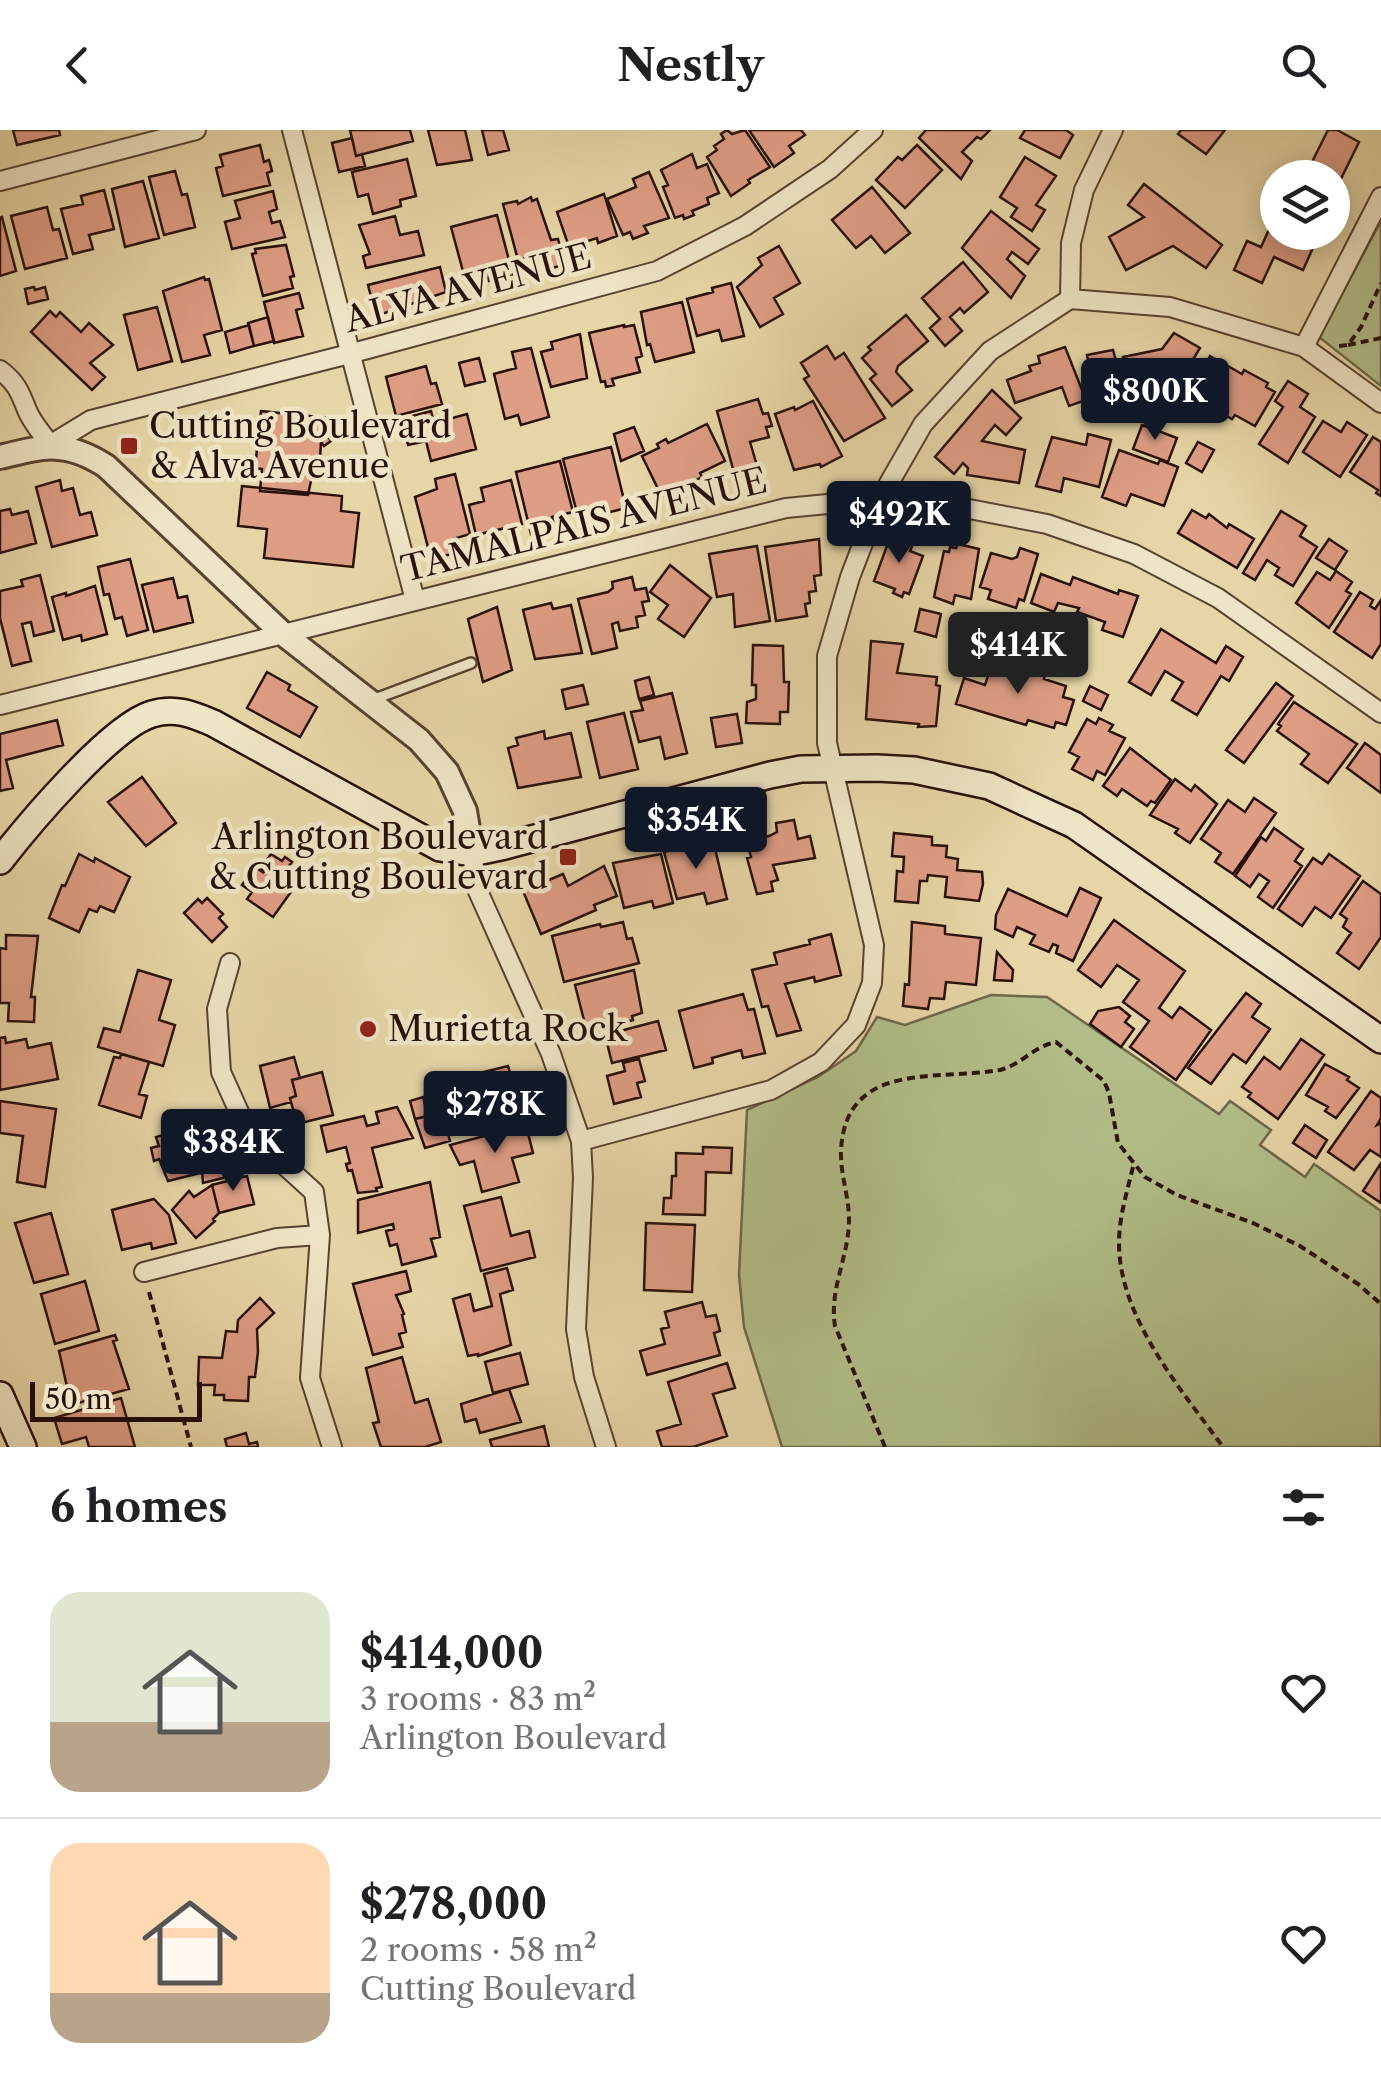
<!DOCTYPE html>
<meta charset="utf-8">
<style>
:root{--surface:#fff;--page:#f6f6f6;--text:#202124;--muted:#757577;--line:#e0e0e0;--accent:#111827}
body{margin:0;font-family:"Libre Caslon Text",serif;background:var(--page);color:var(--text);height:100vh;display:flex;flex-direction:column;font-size:38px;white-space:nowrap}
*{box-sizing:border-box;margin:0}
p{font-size:32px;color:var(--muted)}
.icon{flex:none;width:55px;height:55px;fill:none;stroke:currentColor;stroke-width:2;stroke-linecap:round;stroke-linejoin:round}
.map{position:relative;height:1317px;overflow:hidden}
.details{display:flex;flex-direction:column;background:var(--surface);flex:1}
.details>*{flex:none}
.tools{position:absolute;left:1260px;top:30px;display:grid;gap:20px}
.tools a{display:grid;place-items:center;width:90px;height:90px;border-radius:50%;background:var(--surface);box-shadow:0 5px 25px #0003;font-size:50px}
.scale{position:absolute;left:30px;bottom:25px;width:172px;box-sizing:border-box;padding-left:10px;border:5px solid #291109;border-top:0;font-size:28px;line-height:35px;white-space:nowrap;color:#291109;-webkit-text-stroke:8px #efe4c5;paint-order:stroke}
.price{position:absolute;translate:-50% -85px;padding:0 22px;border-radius:10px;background:var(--accent);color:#fff;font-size:32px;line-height:65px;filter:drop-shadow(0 2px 5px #0008)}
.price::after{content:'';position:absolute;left:50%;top:60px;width:30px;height:22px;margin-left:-15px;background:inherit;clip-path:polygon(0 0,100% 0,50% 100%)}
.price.active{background:#222;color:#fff}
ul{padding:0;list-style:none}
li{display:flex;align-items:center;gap:30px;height:250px;padding:0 50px}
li+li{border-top:2px solid var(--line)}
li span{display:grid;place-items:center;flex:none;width:280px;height:200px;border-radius:30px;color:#555}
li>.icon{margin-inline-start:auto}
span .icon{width:120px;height:120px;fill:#fffc;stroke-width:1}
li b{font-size:42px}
h2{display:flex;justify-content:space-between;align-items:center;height:120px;padding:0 50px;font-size:42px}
header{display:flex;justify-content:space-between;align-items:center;height:130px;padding:0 50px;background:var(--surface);font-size:45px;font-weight:700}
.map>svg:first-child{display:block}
</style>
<header><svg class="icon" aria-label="back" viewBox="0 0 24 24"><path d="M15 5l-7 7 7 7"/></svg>Nestly<svg class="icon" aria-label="search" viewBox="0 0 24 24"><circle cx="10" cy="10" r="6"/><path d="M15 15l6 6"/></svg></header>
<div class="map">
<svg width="1381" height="1317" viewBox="0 0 1381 1317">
<rect width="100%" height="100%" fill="#e6d5a6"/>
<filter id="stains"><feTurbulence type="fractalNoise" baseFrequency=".002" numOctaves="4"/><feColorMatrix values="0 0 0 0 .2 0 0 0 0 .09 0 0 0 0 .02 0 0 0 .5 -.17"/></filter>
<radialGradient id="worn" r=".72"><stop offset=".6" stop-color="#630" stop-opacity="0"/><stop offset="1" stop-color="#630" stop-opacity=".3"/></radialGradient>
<path fill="#b2be89" stroke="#6e6849" stroke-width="2.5" d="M1381,91V256L1319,207Z
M991,865L1047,867L1219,984L1230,971L1271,1000L1260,1015L1305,1047L1314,1034L1381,1081V1317H782L744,1197L739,1145L747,980L818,947L856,921L877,887L905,895Z"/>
<path fill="#de9d85" stroke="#291109" stroke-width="2.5" d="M13,0H59L60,5L17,15Z
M350,0H410L413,11L356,26Z
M428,0H465L472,30L437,35Z
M482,0H503L509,20L488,25Z
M727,0L732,4L745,0L770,37L748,50L750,53L731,66L707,27L717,20L714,16L724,9L721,4Z
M749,0H801L805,5L789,16L794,23L774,37Z
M926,0H990L981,9L977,7L962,22L972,31L961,49L919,8Z
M1025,0H1066L1073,5L1060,28L1020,8Z
M1181,0H1225L1206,24L1178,4Z
M1328,0H1337L1359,12L1339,53L1343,54L1333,73L1332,48H1304Z
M352,8L356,26L362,24L365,36L339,42L332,13Z
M260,15L264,32L269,30L272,41L267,43L270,55L223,66L216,38L223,36L220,25Z
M917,15L942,40L905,78L876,50L898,27L902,30Z
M692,24L697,38L707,34L719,63L707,68L709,74L692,81L694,85L684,89L683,85L675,88L663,57L668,55L661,40Z
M1025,27L1056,46L1036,75L1045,80L1032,101L1011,87L1017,78L1000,67Z
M407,29L416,66L400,70L401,76L373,84L368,64L358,67L352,42Z
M175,41L182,65L187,64L195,97L164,105L149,47Z
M649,42L669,88L644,96L648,103L633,109L630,102L623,105L607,69L636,57L633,49Z
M143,51L159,108L125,117L112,59Z
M1144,54L1222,115L1206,138L1173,116L1126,140L1109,107L1144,87L1128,75Z
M872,57L910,103L885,123L871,106L856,118L832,90Z
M104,60L114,99L89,105L93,119L73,124L61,79L83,74L81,66Z
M273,61L277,79L269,82L272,93L280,91L285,107L232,119L225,92L240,88L235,71Z
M604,64L617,106L598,113L597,108L569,117L557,82Z
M531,67L532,71L537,69L551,110L558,109L565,135L551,138L548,125L526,133L525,128L518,130L503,74L517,71L518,74Z
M47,77L53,100L59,99L67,128L25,139L11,86Z
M1278,80V102H1320L1303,140L1274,127L1262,153L1234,140L1247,111L1261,117Z
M991,81L1039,119L1028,134L1012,122L1007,129L1025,146L1011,168L962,118Z
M497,85L513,145L489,151L486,139L473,146L464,145L451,97Z
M395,86L400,105L418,101L424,125L366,138L363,126L370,124L359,95Z
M2,87L16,141L0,146V88Z
M286,115L294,146L290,147L293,158L263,166L252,124L256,123L255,119Z
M779,116L800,153L774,168L783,184L760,197L737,157L762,135L758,128Z
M963,132L988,162L964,183L960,178L950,187L962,201L945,216L930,198L940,189L922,168Z
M440,137L446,162L376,186L368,155Z
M204,147L205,150L209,149L222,200L204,205L210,225L182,232L163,161Z
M731,153L744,206L722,211L719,200L697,206L687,169L713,162L712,158Z
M34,157L35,160L45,157L48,169L28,174L25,159Z
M299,163L303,178L296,180L303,206L274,213L264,172Z
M682,172L694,222L655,232L650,214L647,215L641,182Z
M157,177L172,231L138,240L124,185Z
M50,181L56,187L60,182L81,202L89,193L113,215L90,233L105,247L92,260L31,202Z
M906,185L928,211L898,236L896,242L912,260L892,276L870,249L876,244L862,228L871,220L868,217Z
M268,187L274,211L254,216L248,193Z
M249,195L254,216L230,223L225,202Z
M624,195V197L634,195L642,226L636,228L640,242L612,249L614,255L606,257L605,251L601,252L589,203Z
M1174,203L1200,218L1180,251L1131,261L1127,249L1093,255L1087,225L1113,220L1116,231L1123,230V227L1162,219Z
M580,204L587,248L551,257L541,222L553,219L551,212Z
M827,216L835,229L844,223L885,288L844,311L804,249L809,246L801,233Z
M1065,217L1086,270L1069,276L1062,257L1015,273L1007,250L1031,241L1029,236L1040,233L1038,226Z
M531,218L549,287L521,295L518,285L505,289L494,244L516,238L512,222Z
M1210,226L1242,244L1244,240L1268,253L1266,257L1275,262L1255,296L1235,285L1232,289L1193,267L1203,249L1199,247Z
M479,228L485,251L465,256L459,233Z
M426,236L431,254L436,253L442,274L396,286L386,247Z
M1288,251L1308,264L1300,277L1315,287L1288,333L1259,314L1283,277L1275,271Z
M992,260L1021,288L1006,305L995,295L982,311L1025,320L1019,353L967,345L968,338L963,333L954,344L935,327Z
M758,269L763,284L768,283L772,296L766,297L769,307L750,312L758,339L735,346L717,281Z
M813,271L842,326L821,337L820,334L794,340L775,284L794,277L795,280Z
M1111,272L1112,286L1095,288L1094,273Z
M261,281L328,288L333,303L328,307L331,311L324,316L321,312L319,346H312L308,365L260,361L262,339L255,338Z
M431,281L434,293L467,284L476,319L431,331L426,311L408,315L402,289Z
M1323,291L1341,302L1347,292L1367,305L1340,347L1303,322Z
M707,294L725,331L700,343L702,347L662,367L642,326L659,318L657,314L666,309L668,313Z
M1142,295L1177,308L1168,332L1133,319Z
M634,297L644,321L621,331L614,304Z
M1088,304L1111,310L1099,357L1064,348L1061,362L1036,356L1052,307L1086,315Z
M1373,307L1381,312V366L1376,363L1378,360L1350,342Z
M1198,312L1214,320L1202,342L1186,333Z
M611,317L626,378L602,384L600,377L577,383L563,329Z
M1119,320L1158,334L1160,330L1178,337L1164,376L1131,364L1126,376L1102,367Z
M560,331L573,382L552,387L555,398L531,404L516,342Z
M455,344L470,404L453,409L456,423L431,429L415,367L437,359L435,349Z
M60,350L62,361L73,358L80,385L91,382L97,405L52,417L36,357Z
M511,350L522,394L476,405L469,375L484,371L481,358Z
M242,356L342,366L341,381L359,383L353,437L264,428L267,399L238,396Z
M10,379L12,385L28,381L36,413L0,423V381Z
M1192,380L1206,388L1209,384L1227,398L1229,394L1254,409L1237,438L1178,403Z
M1281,381L1306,396L1300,406L1317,417L1293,456L1275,445L1279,438L1267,430L1255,450L1243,443Z
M903,403L916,408L910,421L923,426L909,464L904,462L902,467L893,463L895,459L874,451L888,413L897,416Z
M819,409L821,445L814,446L816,461L809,462L810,473L805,474L807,486L776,491L765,417Z
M1329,409L1347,421L1335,440L1316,428Z
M958,414L979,419L971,469L955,465L953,474L934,467L944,421L949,422L950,417L956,418Z
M757,416L770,491L735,497L733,464L717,467L709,424Z
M1020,418L1038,424L1024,471L1019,469L1016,478L988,469L991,460L980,457L991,423L1012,429L1017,427Z
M130,429L148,500L127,506L122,487L115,489L109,464L104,465L98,437Z
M670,435L711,468L684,507L658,489L668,475L650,462Z
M1336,441L1352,452L1346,461L1351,464L1329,498L1296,473L1317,442L1330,450Z
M1041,444L1070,455L1073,447L1118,464L1119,460L1138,466L1123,507L1102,500L1105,492L1077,482L1079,478L1058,473L1054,482L1031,473Z
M40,445L54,501L34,506L31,492L22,494L31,531L12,536L0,488V461L23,456L21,450Z
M632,447L635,460L646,458L649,471L642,472L645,485L636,487L638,497L620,501L618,492L612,494L617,518L592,524L578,469L608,462L613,458L612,452Z
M173,448L178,468L187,466L193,492L154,502L142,455Z
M95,456L107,504L82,511L81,505L63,510L52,467L66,463V466Z
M1360,462L1373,470L1370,476L1375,479L1381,470V514L1372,528L1334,502Z
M551,473L553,479L571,475L582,523L535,529L523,480Z
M497,477L512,540L483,552L468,489Z
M920,479L941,484L936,507L915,501Z
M1161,499L1216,533L1226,516L1243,527L1229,551L1221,546L1197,585L1172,570L1183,552L1165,541L1151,565L1129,552Z
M871,511L903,514L897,543L937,547L936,555L940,556L936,596L918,597L919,594L866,589Z
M753,515L783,516L784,552H789L788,582H780V594L746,593L747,572L756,569V555H752Z
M992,534L1008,539L1010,534L1045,544L1044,549L1066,556L1063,567L1074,570L1066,595L1056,592L1054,598L1028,590L1026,595L956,574L964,548L985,555Z
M267,542L290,555L288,560L317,577L300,607L247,578Z
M649,547L654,565L639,569L635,551Z
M1276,553L1293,566L1244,633L1226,620Z
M583,555L588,574L566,579L562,560Z
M1090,556L1108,565L1101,580L1083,571Z
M672,563L687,623L665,629L660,607L639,612L631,582L643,580L640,571Z
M1294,572L1357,614L1328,653L1301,634L1309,624L1277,601L1281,596L1278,594Z
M624,583L638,639L600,648L587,592Z
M737,584L742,613L716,617L711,588Z
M1099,588L1113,595L1109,601L1125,608L1105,645L1097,641L1093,650L1072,639L1079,627L1069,622L1087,589L1096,594Z
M57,590L63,615L6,630L13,658L0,661V604Z
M544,601L545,609L571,603L581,647L518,658L508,618L518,615L516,608Z
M1365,613L1381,625V663L1347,638Z
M1130,618L1171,650L1155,673L1151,671L1147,676L1122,659L1117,666L1103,656Z
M142,647L176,693L146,716L108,672Z
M1175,649L1191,661L1195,655L1217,674L1190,713L1175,703L1178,699L1150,685Z
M1254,668L1276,683L1233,744L1215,732L1221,723L1201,709L1228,670L1245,682Z
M794,690L798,709L810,706L815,728L773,735L778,750L771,752L773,761L757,764L747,728L751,727L747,711L769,706L777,702L776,693Z
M1274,698L1303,719L1295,731L1302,736L1273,778L1258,767L1269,751L1259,744L1250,757L1235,746L1261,707L1266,711Z
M894,703L932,707V715L947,716L946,727L958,729L957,740L982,742L983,754L979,771L945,767L947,747L928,745L927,751H920L918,773L895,771L897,741L903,742L904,727L892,726Z
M713,710L727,769L707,774L704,763L677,769L664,722Z
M79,724L94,732L95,728L130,747L114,782L100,776L97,782L89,779L79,802L49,788L62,755L65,756Z
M271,724L282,731L285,727L292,732L289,736L303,745L273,787L247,769L252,762L242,755L255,737L264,743L261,738Z
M661,724L673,773L654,778L652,771L624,778L613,733Z
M1329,724L1360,746L1331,788L1315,777L1302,796L1278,779L1313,728L1322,734Z
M604,736L617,766L594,775L596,780L541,804L523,761L563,744L568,756Z
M1363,751L1381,764V807L1359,839L1337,823L1351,803L1343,797L1347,789L1340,784Z
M1080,758L1101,768L1073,831L1056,823L1058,816L1053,814L1049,822L1030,814L1035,805L1017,797L1013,807L995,799L996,785L1008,759L1067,786Z
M207,768L223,784L219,788L227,797L212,812L184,783L198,769L202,773Z
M1114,790L1185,841L1159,878L1172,888L1180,877L1211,900L1176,950L1130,917L1149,891L1123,872L1139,850L1117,835L1101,857L1078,840Z
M623,792L627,809L632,808L639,833L564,852L552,806L600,794L601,797Z
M912,792L945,796V804L981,808L976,855L946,852L944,869L930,868L928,879L903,876L905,854L909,855Z
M831,804L841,845L815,852L814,847L785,854L801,900L777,906L768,876L762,877L752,840L777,834L774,823L810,814L809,810Z
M6,805L38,806L31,867H35L34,892L8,891L9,873H0V818L6,819Z
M997,822L1013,840L1012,851L994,850Z
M138,840L171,850L159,890L175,895L163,936L98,917L104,898L120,902Z
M634,840L642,883L632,886L633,890L587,902L575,855Z
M1246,863L1261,874L1252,887L1270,899L1246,933L1233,924L1211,954L1188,938Z
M743,864L748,880L754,879L765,923L743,928L741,920L712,928L713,933L694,938L679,881Z
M1119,877L1130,886L1125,892L1134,899L1121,917L1090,894L1098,881Z
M658,891L666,920L612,933L605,905Z
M5,907L6,913L26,909L28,918L51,913L58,949L0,960V908Z
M1301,909L1324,925L1278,989L1248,967L1251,963L1242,957L1264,927L1280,939Z
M121,924L149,932L139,964L147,966L141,988L99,975L114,927L120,928Z
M294,927L300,948L292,950L296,966L290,968L291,972L270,978L260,936Z
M639,929L645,951L637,953L641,967L614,974L607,946L625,941L623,933Z
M1325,934L1349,947L1347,950L1359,958L1336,988L1325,981L1328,977L1306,965Z
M508,936L512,949L518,947L521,959L517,960L524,987L490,996L476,944Z
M322,942L333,985L297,994L290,968L296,966L292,950Z
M1371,961L1381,968V988L1377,995L1381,993V1027L1370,1020L1354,1040L1328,1022Z
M423,967L428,986L415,989L410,971Z
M0,971L56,979L45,1057L17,1052L23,1006L0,1003Z
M397,977L413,1008L372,1018L382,1057L376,1058L377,1061L358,1063L352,1040L348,1041L346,1034L350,1033L346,1017L327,1022L321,996L364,986L367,996L379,993L376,982Z
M442,982L450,1011L425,1018L415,989Z
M200,995L206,1014L197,1016L204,1042L168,1051L159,1029L154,1031L151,1018L159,1016L156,1007Z
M526,995L533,1023L512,1028L519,1052L482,1062L474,1031L460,1035L450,1015Z
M1305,995L1327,1010L1316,1028L1293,1013Z
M703,1017L732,1018L731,1043L706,1042L705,1085L663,1084L664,1068H671L672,1046H676V1023L703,1024Z
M221,1024L227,1047L203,1053L201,1029Z
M1381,1033V1073L1363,1061Z
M247,1046L254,1074L219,1083L212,1055Z
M430,1052L440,1107L431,1109L436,1126L402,1135L397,1114L390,1116L386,1101L394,1099L393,1094L358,1103V1070Z
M212,1055L219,1083L213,1089L215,1091L196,1108L172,1080L189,1061L194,1067Z
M501,1067L511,1106L529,1101L535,1127L481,1141L464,1076Z
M154,1069L169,1085L176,1113L152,1119L151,1113L122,1120L112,1080Z
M51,1083L68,1144L34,1153L15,1093Z
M646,1093L695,1095L692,1162L644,1160Z
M507,1138L513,1160L500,1164L511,1215L478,1226V1224L468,1226L453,1169L470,1164L474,1181L492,1176L484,1144Z
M406,1141L411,1161L396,1165L404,1184L402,1185L406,1202L399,1204L403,1217L373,1225L353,1154Z
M85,1151L99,1201L55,1214L41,1164Z
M260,1168L274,1183L257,1199L258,1222L255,1247H249L248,1271L224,1270V1265H214L215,1255H198L199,1227L222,1228L226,1201L237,1202L238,1190Z
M702,1172L706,1187L716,1185L720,1201L714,1203L720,1225L647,1245L640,1221L665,1214L661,1199L669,1197L665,1182Z
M115,1205L117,1210L113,1211L129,1259L71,1275L59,1221Z
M520,1223L528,1254L493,1263L485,1232Z
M402,1227L415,1273L428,1269L441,1312L425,1317H381L373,1293L379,1292L366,1238Z
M727,1233L735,1258L713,1264L727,1306L693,1317H662L657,1301L681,1294L668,1252Z
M509,1259L521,1292L480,1303L476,1289L465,1292L461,1274Z
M121,1268L135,1317H89L86,1307L62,1314L54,1288Z
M544,1296L549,1317H492L490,1310Z
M246,1303L249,1314L257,1312L258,1317H227L225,1309Z"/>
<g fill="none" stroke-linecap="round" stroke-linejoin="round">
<g stroke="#584230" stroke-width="14">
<path id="service" d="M372,570L471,533"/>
</g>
<g stroke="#584230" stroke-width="22">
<path id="minor" d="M292,0L415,470
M0,51L196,0
M1070,169L1170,177L1304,217L1381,273
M1304,217L1381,67
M0,240C16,252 20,262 27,280C32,293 43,304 50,315L91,290L349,224L657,141L745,96L830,39L873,0
M0,575L786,378L880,369L964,378L1047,394L1134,424L1218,468L1381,583
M472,723L477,759L551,924L581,1011L583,1048L576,1199L584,1247L606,1317
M230,833L217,879L221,942L248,1002L314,1062L320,1105L310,1248L332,1317
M581,1011L771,960L821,932L856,895L872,853L874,815L827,613V526L850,447L880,369L923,294L990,221L1070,169L1071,113L1084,60L1113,0
M144,1142L277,1108L320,1105"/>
</g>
<g stroke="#584230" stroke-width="28">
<path id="tertiary" d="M0,327C44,316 66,310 106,336L282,503L419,610L447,642L465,681L472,723"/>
</g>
<g stroke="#291109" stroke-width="30">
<path id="secondary" d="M0,731C28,695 111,596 152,584C174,577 192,584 213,593L440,718L472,723L505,716L770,645L801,639L877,638L914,640L989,656L1074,695L1381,910
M0,1265L23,1317"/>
</g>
<path stroke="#291109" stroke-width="4" stroke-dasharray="8 5" stroke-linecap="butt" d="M1348,215L1381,208
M1339,216L1348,215L1361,197L1381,153
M1133,1037C1127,1062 1119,1087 1119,1113C1119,1188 1181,1259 1223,1317
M149,1162L191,1317
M885,1317L835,1196C829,1158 849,1127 849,1089C849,1066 840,1044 841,1020C846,930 937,951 1000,940C1021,935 1034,916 1056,912L1104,951L1109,963L1118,1013L1145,1047L1177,1065L1253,1093L1300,1116L1358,1154L1381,1174"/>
<use href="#service" stroke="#efe4c5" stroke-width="9"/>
<use href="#minor" stroke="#efe4c5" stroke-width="18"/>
<use href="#tertiary" stroke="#efe4c5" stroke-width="22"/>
<use href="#secondary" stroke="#efe4c5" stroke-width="25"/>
</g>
<g fill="#8f2418" stroke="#efe4c5" stroke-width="4">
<rect x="119" y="306" width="20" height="20" rx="5"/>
<rect x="558" y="717" width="20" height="20" rx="5"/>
<circle cx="368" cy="899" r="10"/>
</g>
<g text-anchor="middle" stroke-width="9" stroke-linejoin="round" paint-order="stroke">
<g font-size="35" fill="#291109" stroke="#efe4c5">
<text transform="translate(468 158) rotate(-15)" y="12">ALVA AVENUE</text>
<text transform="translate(584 395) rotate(-14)" y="12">TAMALPAIS AVENUE</text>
</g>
<g font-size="35" fill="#291109" stroke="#efe4c5" text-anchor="start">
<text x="149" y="308">Cutting Boulevard<tspan x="149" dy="40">&amp; Alva Avenue</tspan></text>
<text x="548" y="719" text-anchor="end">Arlington Boulevard<tspan x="548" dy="40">&amp; Cutting Boulevard</tspan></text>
<text x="388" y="911">Murietta Rock</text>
</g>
</g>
<rect width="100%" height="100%" filter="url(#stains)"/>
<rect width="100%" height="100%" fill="url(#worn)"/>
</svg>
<div class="tools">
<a><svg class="icon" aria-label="layers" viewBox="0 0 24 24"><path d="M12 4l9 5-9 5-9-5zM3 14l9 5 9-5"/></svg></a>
</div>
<div class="scale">50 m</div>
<b class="price" style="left:1155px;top:313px">$800K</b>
<b class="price" style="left:899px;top:436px">$492K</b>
<b class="price active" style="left:1018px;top:567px">$414K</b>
<b class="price" style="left:696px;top:742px">$354K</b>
<b class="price" style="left:495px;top:1026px">$278K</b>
<b class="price" style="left:233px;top:1064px">$384K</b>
</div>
<section class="details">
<h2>6 homes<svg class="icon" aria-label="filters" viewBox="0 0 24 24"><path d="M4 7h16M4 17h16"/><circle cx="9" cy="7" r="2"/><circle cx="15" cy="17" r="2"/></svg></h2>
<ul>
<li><span style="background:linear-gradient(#dfe7d0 65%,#b9a48a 0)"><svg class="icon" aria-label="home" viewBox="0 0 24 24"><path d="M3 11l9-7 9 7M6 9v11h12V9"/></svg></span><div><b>$414,000</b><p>3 rooms · 83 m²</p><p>Arlington Boulevard</p></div><svg class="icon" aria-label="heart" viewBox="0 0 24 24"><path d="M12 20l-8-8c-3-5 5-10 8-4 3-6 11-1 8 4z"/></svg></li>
<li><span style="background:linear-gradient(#ffd9b3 75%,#b9a48a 0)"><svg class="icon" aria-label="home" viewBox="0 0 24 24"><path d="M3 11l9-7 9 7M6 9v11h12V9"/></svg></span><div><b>$278,000</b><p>2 rooms · 58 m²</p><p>Cutting Boulevard</p></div><svg class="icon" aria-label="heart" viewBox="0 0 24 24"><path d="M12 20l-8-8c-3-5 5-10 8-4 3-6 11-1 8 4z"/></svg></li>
</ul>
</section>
